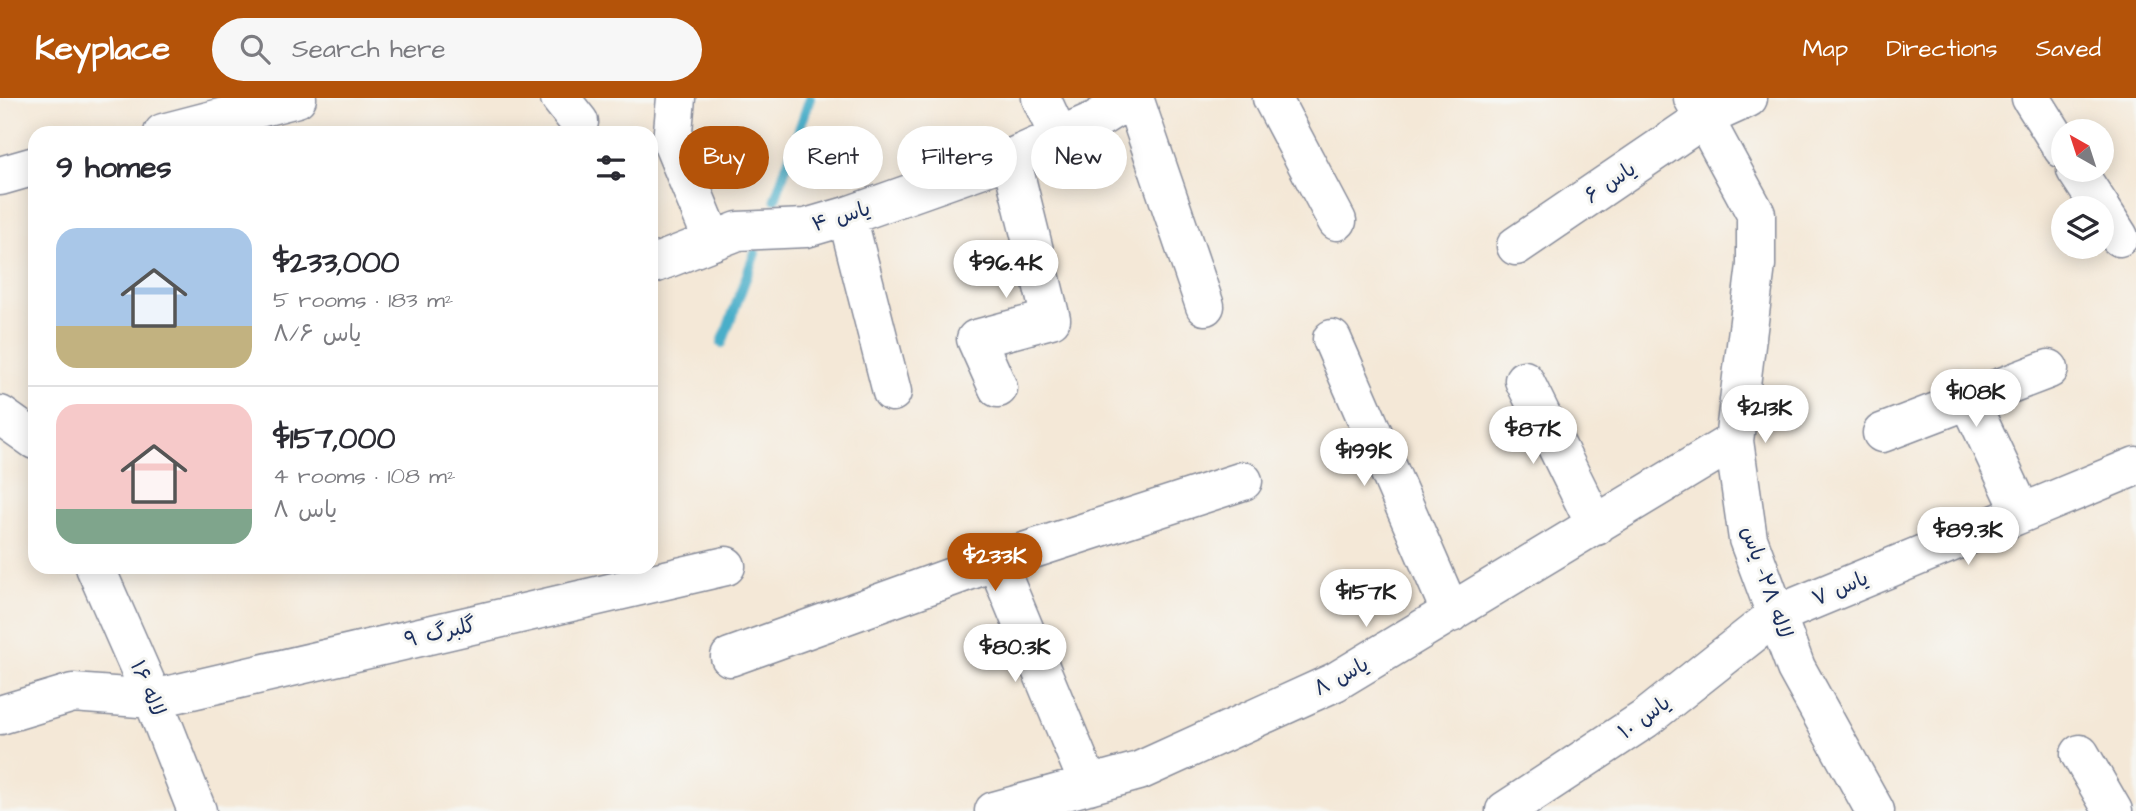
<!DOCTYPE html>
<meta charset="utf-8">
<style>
:root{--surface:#fff;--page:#f7f7f7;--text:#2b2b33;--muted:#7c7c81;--line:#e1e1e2;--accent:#b45309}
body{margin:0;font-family:"Architects Daughter","Playpen Sans Arabic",sans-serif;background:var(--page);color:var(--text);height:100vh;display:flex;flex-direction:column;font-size:26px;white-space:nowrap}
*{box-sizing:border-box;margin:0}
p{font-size:23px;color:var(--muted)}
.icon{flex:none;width:38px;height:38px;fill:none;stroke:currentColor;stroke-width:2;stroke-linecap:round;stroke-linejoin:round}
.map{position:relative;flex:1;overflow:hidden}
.details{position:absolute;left:28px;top:28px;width:630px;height:448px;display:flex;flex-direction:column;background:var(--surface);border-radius:21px;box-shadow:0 4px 18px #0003}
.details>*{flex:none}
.hud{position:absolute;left:679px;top:28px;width:665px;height:63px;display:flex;gap:14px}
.needle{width:46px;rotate:321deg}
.tools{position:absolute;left:2051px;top:21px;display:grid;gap:14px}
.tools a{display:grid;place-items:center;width:63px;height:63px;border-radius:50%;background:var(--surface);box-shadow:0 4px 18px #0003;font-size:35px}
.price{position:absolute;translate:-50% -60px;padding:0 16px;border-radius:24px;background:#fff;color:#222;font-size:23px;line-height:46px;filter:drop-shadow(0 2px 4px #0008)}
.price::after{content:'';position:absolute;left:50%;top:42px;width:21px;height:16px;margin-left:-10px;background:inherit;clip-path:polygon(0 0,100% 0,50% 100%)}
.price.current{background:var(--accent);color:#fff}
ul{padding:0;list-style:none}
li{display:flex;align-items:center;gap:21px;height:175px;padding:0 28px}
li+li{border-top:2px solid var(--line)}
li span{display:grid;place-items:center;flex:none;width:196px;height:140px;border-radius:21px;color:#555}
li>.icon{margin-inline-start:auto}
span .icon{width:84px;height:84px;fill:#fffc;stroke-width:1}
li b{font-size:30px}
h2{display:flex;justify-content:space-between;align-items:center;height:84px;padding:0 28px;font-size:30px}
.pill{padding:0 24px;border-radius:32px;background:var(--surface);box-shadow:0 4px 18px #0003;font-size:24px;line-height:63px}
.pill.current{background:var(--accent);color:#fff}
header{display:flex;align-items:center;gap:42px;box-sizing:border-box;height:98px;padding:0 35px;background:var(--accent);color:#fff}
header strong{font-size:33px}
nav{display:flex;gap:38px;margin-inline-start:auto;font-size:24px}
.search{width:490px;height:63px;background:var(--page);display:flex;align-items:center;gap:18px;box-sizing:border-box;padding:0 24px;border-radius:38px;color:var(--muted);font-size:26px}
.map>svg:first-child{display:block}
</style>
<header>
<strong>Keyplace</strong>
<div class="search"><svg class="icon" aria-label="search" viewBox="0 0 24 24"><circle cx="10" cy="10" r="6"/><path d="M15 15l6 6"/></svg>Search here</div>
<nav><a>Map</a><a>Directions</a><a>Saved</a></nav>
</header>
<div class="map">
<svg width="2136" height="713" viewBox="0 0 2136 713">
<rect width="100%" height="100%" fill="#f6f6f2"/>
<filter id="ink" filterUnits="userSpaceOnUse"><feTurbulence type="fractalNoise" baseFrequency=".0143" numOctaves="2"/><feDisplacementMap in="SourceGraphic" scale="14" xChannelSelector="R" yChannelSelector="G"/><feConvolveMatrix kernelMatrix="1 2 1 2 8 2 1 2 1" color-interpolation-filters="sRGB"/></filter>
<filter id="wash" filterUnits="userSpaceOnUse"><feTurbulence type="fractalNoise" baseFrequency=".00686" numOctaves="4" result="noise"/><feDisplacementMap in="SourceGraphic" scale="28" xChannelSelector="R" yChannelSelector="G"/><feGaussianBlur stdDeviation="1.57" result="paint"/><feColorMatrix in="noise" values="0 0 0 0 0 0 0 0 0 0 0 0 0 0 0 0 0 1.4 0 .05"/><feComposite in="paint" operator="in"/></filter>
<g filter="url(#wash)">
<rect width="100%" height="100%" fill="#f4e8d7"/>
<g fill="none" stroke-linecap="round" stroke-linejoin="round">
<path stroke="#4aaec9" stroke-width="10" d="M775,101L810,0
M722,245L755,155"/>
</g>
</g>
<g filter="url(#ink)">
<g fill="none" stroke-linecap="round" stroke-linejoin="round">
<g stroke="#888c9a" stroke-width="41">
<path id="minor" d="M560,0L579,24
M676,0L672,44L713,143
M1041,0L1059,39
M1134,0L1205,208
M1272,0L1337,123
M1693,0L1756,116V167L1734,343L1748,441L1796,570L1875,713
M2031,0L2063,51
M163,35L297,0
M2076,72L2101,110
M0,78L35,68
M2102,112L2119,139
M847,118L892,294
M1516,148L1704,20L1748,0
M651,167L738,133L806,130L847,118L1011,60L1096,22L1131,0
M1332,241L1451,515
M1524,282L1596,428
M998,290L976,241L1051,221L1011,60
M1969,302L2022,415
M0,317L35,342
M1882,335L2049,271
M996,463L1089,687
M95,469L153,601L197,713
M730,559L996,463L1243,383
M0,617L73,595L153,601L726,468
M2080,656L2113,713
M994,713L1139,673L1335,584L1734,343
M1505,713L1645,621L1776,517L2136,368"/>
</g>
<use href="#minor" stroke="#fff" stroke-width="38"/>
</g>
</g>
<g text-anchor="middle" stroke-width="6" stroke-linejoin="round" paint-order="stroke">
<g font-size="21" fill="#1b2f5e" stroke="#f6f6f2">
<text transform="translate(1610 84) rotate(-34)" y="7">یاس ۶</text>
<text transform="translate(841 118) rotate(-17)" y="7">یاس ۴</text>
<text transform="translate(1767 484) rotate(71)" y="7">لاله ۲۸- یاس</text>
<text transform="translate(1840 490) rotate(-23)" y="7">یاس ۷</text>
<text transform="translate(440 534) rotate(-13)" y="7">گلبرگ ۹</text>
<text transform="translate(1341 578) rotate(-28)" y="7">یاس ۸</text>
<text transform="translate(148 590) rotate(67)" y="7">لاله ۱۶</text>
<text transform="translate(1644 619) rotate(-36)" y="7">یاس ۱۰</text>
</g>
</g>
</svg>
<div class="tools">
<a><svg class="needle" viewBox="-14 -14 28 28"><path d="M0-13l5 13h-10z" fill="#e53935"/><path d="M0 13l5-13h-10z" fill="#7c7c81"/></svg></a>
<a><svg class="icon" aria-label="layers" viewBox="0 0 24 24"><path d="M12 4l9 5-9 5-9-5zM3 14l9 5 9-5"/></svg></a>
</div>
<b class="price" style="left:1006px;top:202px">$96.4K</b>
<b class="price" style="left:1976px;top:331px">$108K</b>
<b class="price" style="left:1765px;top:347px">$213K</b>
<b class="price" style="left:1533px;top:368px">$87K</b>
<b class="price" style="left:1364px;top:390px">$199K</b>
<b class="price" style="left:1968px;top:469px">$89.3K</b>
<b class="price current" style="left:995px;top:495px">$233K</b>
<b class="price" style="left:1366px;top:531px">$157K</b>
<b class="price" style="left:1015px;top:586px">$80.3K</b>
<div class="hud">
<a class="pill current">Buy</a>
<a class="pill">Rent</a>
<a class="pill">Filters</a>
<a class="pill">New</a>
</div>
<section class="details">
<h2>9 homes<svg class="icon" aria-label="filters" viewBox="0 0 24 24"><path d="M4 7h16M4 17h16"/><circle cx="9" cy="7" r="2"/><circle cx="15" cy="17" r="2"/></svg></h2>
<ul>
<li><span style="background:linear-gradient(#a9c7e8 70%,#c2b280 0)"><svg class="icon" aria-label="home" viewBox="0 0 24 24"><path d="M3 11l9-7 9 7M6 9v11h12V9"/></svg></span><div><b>$233,000</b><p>5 rooms · 183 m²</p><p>یاس ۸/۶</p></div></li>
<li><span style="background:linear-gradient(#f6c9c9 75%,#7fa58c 0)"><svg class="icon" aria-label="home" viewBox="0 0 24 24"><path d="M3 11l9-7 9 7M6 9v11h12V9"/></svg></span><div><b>$157,000</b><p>4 rooms · 108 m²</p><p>یاس ۸</p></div></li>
</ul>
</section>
</div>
